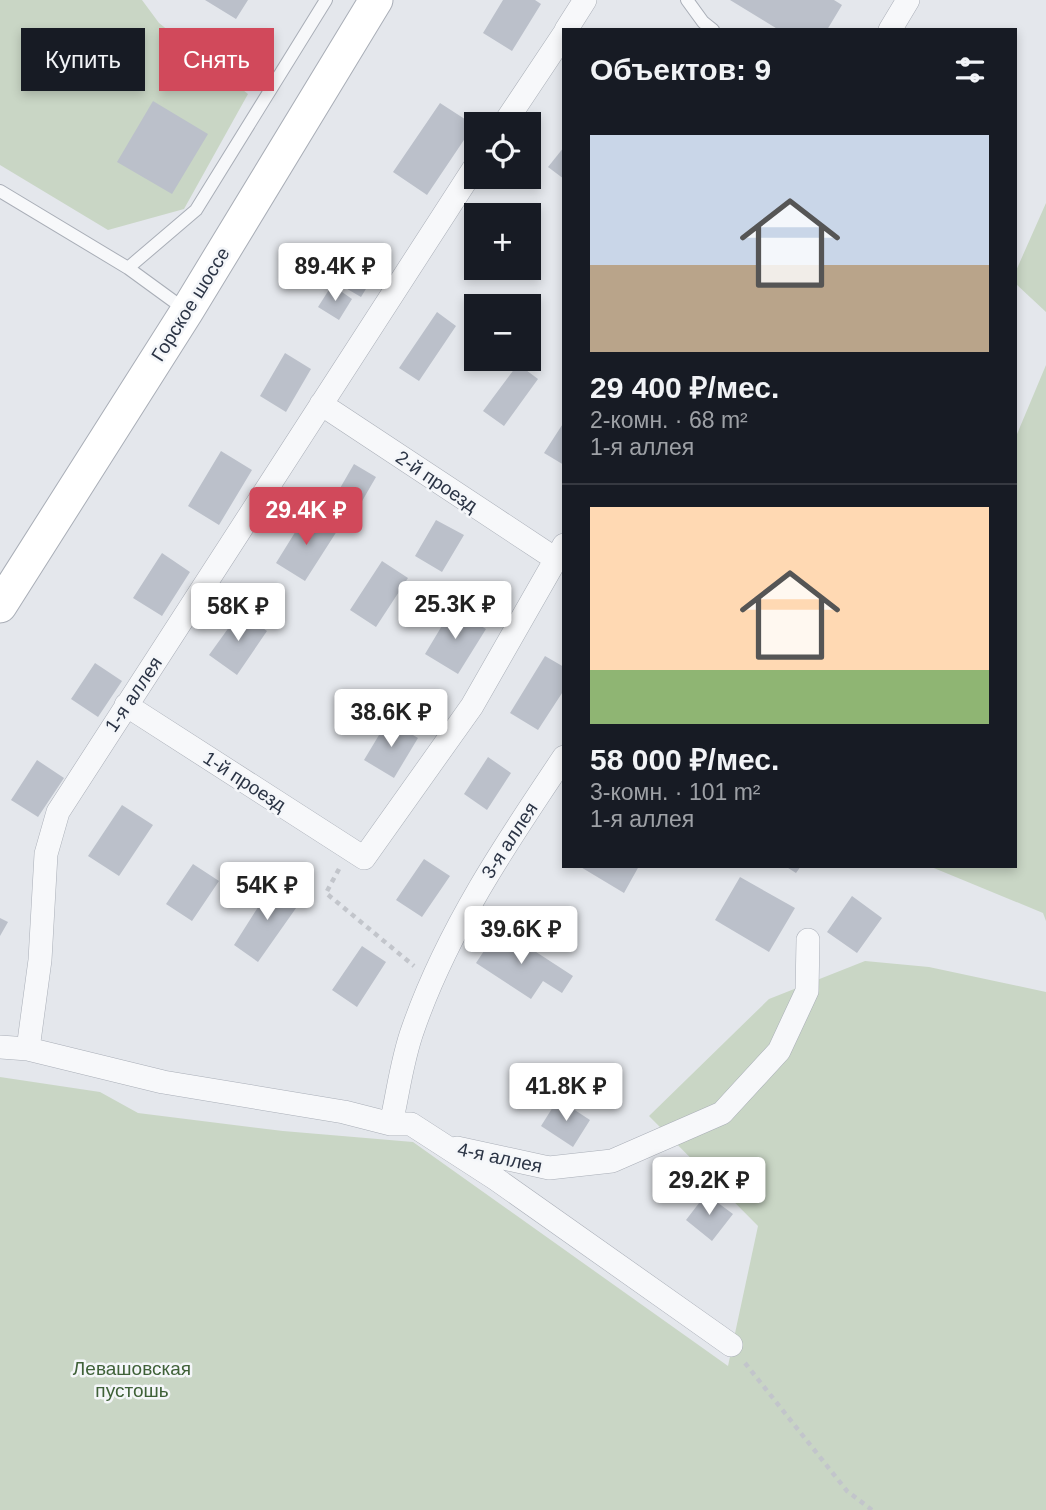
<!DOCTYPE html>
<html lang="ru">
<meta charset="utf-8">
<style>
:root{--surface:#171b24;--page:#242831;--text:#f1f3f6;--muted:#9ea1a6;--line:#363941;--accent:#d1495b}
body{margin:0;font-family:Helvetica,sans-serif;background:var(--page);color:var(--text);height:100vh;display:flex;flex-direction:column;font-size:26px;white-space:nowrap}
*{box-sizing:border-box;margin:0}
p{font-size:23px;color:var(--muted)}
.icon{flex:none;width:38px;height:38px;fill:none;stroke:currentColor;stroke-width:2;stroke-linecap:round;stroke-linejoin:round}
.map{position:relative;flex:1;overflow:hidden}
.side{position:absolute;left:562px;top:28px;width:455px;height:840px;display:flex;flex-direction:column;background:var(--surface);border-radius:0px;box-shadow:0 4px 10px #0003}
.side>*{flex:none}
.hud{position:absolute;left:21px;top:28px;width:436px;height:63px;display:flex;gap:14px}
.fabs{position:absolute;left:464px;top:112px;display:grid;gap:14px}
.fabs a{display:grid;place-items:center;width:77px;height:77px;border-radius:0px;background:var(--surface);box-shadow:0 4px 10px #0003;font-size:35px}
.price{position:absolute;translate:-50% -60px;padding:0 16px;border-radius:7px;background:#fff;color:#222;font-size:23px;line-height:46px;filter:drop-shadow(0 2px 4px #0008)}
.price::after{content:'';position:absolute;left:50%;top:42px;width:21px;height:16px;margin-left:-10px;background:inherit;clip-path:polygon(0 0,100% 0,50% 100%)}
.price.on{background:var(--accent);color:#fff}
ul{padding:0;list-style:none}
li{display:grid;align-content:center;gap:14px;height:371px;padding:0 28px}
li+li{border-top:2px solid var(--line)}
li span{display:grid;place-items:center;height:217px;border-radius:0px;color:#555}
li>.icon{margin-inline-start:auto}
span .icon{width:126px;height:126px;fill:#fffc;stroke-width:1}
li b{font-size:30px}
h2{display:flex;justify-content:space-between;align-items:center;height:84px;padding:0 28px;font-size:30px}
.pill{padding:0 24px;border-radius:0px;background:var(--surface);box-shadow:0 4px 10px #0003;font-size:24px;line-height:63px}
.pill.on{background:var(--accent);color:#fff}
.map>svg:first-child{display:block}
</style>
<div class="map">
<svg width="1046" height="1510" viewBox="0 0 1046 1510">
<rect width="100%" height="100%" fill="#e4e7ec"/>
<path fill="#c9d6c5" d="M0,0H142L159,23L248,94L184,209L108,230L0,165Z
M1046,203V312L1015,283V273Z
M1046,365V921L1043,913L929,866H1015V439Z
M865,961L929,967L1046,992V1510H0V1077L100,1092L138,1113L283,1131L413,1142L728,1366L758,1226L649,1116L769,999Z"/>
<path fill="#bbc0ca" d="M205,0H248L236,19Z
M503,0H535L541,4L512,51L483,33Z
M730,0H834L842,5L827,30H779Z
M153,101L208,134L172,194L117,162Z
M440,103L474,125L427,195L393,172Z
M564,147V179L548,167Z
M342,249L377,271L361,297L325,276Z
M332,285L352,299L339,320L318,307Z
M437,312L456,326L419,381L399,368Z
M285,353L311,369L286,412L260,396Z
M518,364L538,379L504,426L483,411Z
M564,422V465L544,453Z
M221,451L252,470L219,525L188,506Z
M354,464L376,477L354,515L332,502Z
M307,513L337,531L305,581L276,563Z
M436,520L464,535L442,572L415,556Z
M162,553L190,572L162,616L133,598Z
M382,561L408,578L376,627L350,610Z
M452,609L486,629L458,674L425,654Z
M240,612L267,631L237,675L209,655Z
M545,656L564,667V690L538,730L510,713Z
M95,663L122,681L98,717L71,699Z
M388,720L418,738L394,778L364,760Z
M488,757L511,773L487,810L464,794Z
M37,760L64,778L38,817L11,800Z
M122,805L153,825L119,876L88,856Z
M424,859L450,876L422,917L396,900Z
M193,864L219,881L192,921L166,904Z
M579,866H639L624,893Z
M785,866H801L796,873Z
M740,877L795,908L769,952L715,920Z
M274,882L301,901L258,962L234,945Z
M852,896L882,918L857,953L827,932Z
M0,918L8,922L0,936Z
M499,928L573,976L562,993L543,981L531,999L476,963Z
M362,946L386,962L357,1007L332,990Z
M558,1099L590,1120L573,1147L541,1126Z
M706,1194L733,1214L712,1241L686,1220Z"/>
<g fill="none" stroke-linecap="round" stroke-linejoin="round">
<g stroke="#a9aeb7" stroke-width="14">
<path id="service" d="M687,0L703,22L713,30
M0,191L128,268L187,311
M128,268L196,210L326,0"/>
</g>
<g stroke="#a9aeb7" stroke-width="24">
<path id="minor" d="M566,30L585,0
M890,30L908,0
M504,124L564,34
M321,404L554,558
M126,705L364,858L472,706L564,545
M0,1047L28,1049L163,1082L344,1112L391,1124H411L496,1179L731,1345
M28,1049L40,960L46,854L58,812L476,165
M391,1124C398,1093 402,1059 413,1029C447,931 506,843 564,757
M457,1148L549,1168L612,1161L722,1113L779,1051L807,991L808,940"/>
</g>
<g stroke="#a9aeb7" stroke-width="35">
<path id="secondary" d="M0,606L187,311L376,0"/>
</g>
<path stroke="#c2c5cb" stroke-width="4.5" stroke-dasharray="5 5" stroke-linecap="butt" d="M339,869L326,893L414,966
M745,1363L847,1491L872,1510"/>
<use href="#service" stroke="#f7f8fa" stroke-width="12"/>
<use href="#minor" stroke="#f7f8fa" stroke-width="23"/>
<use href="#secondary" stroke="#fff" stroke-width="33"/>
</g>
<g text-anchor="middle" stroke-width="5" stroke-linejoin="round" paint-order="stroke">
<g font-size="19" fill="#2b3445" stroke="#f4f6f9">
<text transform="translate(190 304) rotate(-58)" y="7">Горское шоссе</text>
<text transform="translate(437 481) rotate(34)" y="7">2-й проезд</text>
<text transform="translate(133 694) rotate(-56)" y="7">1-я аллея</text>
<text transform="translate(245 781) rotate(33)" y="7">1-й проезд</text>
<text transform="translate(509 840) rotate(-57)" y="7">3-я аллея</text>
<text transform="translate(500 1157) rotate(12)" y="7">4-я аллея</text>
</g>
<g font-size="19" fill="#3f6138" stroke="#f4f6f9">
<text x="132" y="1375">Левашовская<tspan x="132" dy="22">пустошь</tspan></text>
</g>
</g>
</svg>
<div class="fabs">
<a><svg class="icon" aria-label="locate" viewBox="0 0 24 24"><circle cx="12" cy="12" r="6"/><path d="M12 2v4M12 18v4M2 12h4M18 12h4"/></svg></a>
<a>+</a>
<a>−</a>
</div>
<b class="price" style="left:335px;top:303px">89.4K ₽</b>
<b class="price on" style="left:306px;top:547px">29.4K ₽</b>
<b class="price" style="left:455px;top:641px">25.3K ₽</b>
<b class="price" style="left:238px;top:643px">58K ₽</b>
<b class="price" style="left:391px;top:749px">38.6K ₽</b>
<b class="price" style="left:267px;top:922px">54K ₽</b>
<b class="price" style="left:521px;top:966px">39.6K ₽</b>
<b class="price" style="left:566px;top:1123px">41.8K ₽</b>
<b class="price" style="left:709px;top:1217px">29.2K ₽</b>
<div class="hud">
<a class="pill">Купить</a>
<a class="pill on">Снять</a>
</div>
<section class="side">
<h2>Объектов: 9<svg class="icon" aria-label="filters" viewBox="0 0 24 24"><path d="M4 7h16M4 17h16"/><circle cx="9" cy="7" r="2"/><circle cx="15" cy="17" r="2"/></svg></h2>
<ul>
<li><span style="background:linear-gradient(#c9d6e8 60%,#b9a48a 0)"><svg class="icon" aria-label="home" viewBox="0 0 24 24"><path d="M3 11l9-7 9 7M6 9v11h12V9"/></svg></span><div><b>29 400 ₽/мес.</b><p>2-комн. · 68 m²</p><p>1-я аллея</p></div></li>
<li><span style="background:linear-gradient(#ffd9b3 75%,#8fb573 0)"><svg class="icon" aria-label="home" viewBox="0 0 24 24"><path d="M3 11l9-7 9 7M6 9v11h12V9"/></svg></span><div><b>58 000 ₽/мес.</b><p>3-комн. · 101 m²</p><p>1-я аллея</p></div></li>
</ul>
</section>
</div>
